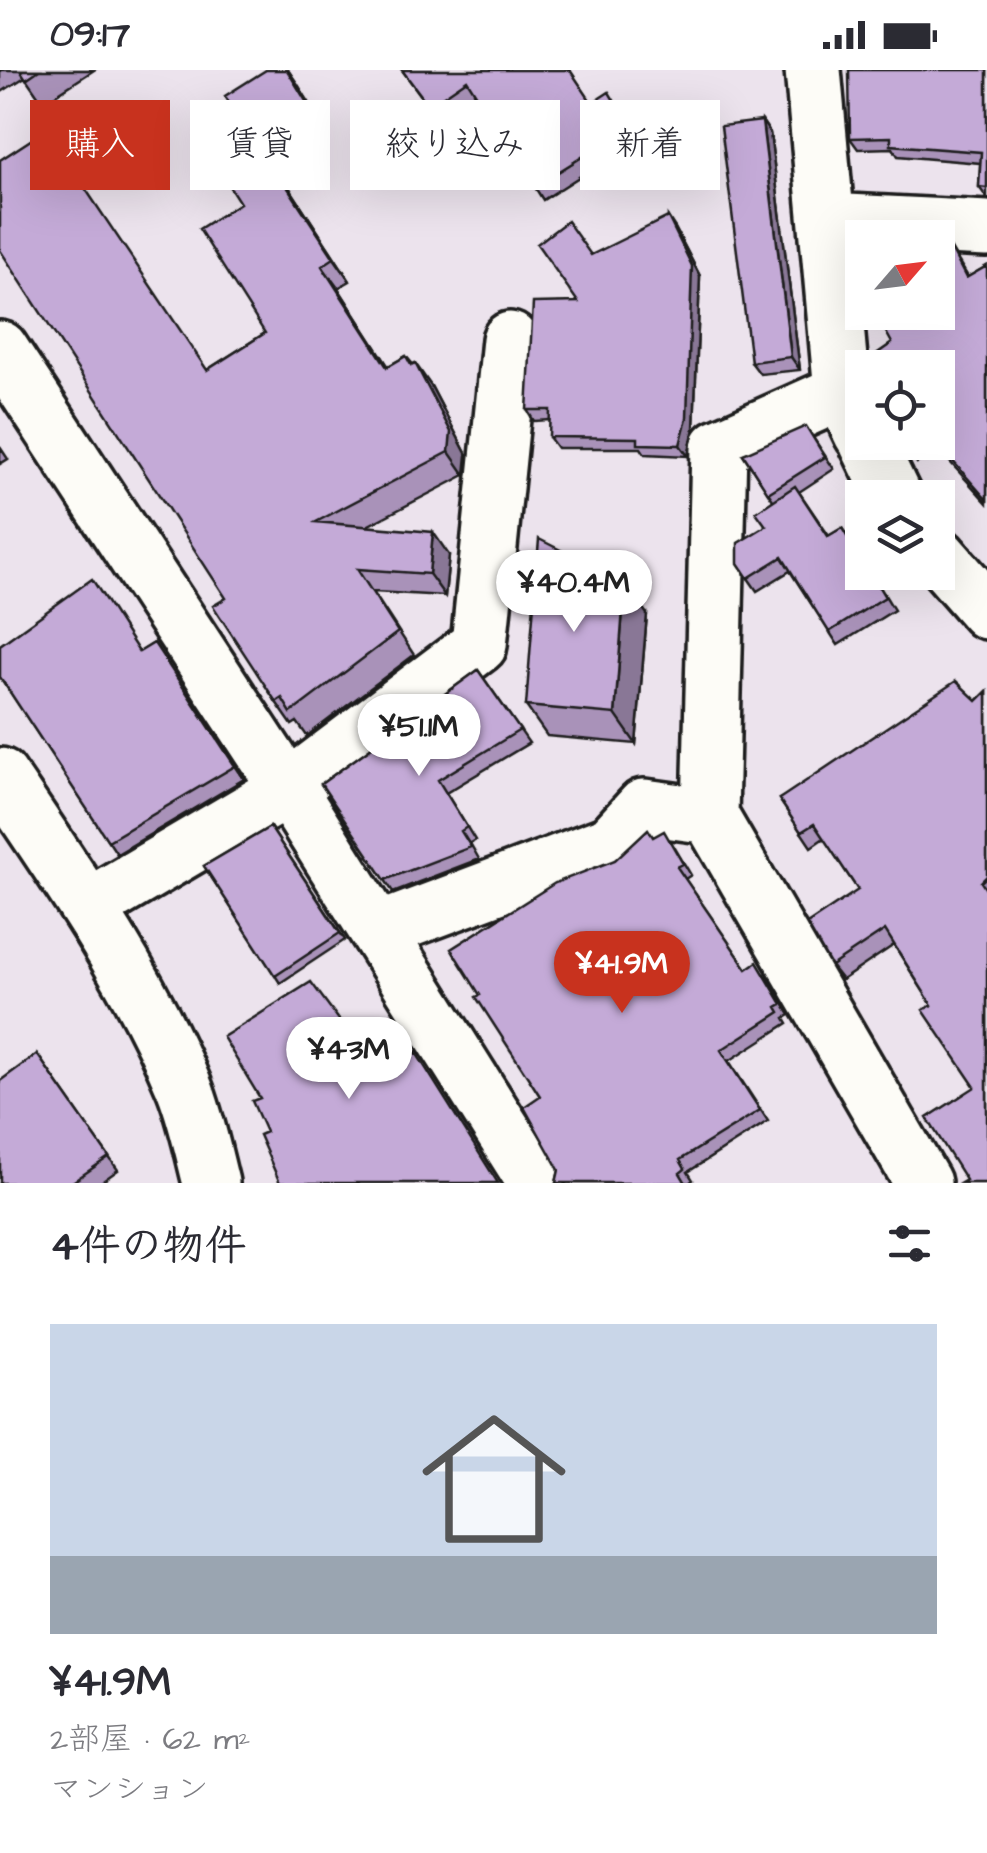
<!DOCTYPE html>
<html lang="ja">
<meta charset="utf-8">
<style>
:root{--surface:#fff;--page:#f2f2f3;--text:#2b2b33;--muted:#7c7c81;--accent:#c8321e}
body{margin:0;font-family:"Architects Daughter","Klee One",sans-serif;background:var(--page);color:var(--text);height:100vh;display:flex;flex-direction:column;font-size:38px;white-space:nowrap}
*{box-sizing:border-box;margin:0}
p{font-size:32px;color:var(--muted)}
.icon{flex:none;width:55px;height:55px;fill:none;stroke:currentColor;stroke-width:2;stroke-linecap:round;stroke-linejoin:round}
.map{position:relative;height:1113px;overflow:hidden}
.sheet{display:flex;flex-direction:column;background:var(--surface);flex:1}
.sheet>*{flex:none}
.banner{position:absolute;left:30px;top:30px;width:928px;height:90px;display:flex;gap:20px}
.needle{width:65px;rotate:62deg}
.buttons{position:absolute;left:845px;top:150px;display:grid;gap:20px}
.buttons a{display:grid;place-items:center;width:110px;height:110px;border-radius:0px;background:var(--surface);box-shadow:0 10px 40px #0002;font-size:50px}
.price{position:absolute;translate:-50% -85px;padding:0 22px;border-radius:35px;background:#fff;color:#222;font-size:32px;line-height:65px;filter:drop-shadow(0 2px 5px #0008)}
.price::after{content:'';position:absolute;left:50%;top:60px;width:30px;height:22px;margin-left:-15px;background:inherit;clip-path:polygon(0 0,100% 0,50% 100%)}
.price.current{background:var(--accent);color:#fff}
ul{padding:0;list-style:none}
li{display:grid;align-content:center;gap:20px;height:530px;padding:0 50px}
li span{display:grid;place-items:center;height:310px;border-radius:0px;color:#555}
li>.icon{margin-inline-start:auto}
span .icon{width:180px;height:180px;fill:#fffc;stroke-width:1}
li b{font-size:42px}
h2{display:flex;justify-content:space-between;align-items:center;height:120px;padding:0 50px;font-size:42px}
.tag{padding:0 35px;border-radius:0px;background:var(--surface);box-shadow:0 10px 40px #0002;font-size:35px;line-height:90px}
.tag.current{background:var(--accent);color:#fff}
.status{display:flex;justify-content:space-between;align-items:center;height:70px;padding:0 50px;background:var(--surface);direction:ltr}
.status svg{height:28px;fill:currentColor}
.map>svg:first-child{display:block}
</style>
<div class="status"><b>09:17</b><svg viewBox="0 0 49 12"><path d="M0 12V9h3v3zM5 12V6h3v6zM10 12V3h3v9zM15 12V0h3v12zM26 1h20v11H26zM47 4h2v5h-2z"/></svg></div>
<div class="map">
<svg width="987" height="1113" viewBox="0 0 987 1113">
<rect width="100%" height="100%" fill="#ece3ed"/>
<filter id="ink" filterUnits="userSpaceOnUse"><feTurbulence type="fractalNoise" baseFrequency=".01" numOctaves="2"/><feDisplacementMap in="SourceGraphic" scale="20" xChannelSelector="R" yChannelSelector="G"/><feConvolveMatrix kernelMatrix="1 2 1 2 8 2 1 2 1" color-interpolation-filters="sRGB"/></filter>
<g filter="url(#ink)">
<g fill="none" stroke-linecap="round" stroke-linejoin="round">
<g stroke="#1c1c1c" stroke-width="62">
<path id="minor" d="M813,0L842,322L862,364
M827,151L987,159
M0,279L288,719L536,1113
M842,322L719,377L710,746L923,1113
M867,372L894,428
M938,485L987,541
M0,706C67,805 138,906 184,1017C196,1047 203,1081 211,1113
M88,837L288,719L479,575L510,270
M378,861L611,773L644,737L710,746"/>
</g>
<use href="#minor" stroke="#fdfcf7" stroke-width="55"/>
</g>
<path fill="#a992b9" stroke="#1c1c1c" stroke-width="2.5" d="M0,0H94L43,33L25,7L0,23Z
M288,0L325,58L302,73L316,96L287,114L350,211L338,218L388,296L406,286L431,316L467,385L465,405L367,456L449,485L445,526L373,522L414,585L307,666L297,652L292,655L276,632L226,528L207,300L265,263L240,133L248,64Z
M402,0L592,32L618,34L638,69L543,130L475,23L438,49Z
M987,0V128L979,117L980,93L898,86L893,78L858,79L850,68Z
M762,51L770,63L800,300L760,304L751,292Z
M675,158L700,206L694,358L688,386L645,384L641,378H557L549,367L550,350L534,351L527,340L578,232L591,185Z
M951,179L968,207L987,196V433L940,381L917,393L904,372H938L892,273Z
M814,369L834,399L799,422L829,466L842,458L862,489V502H871L894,540L838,575L790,501L757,521L748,508L773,430L743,384Z
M0,377L8,389L0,394Z
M647,544L636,674L547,666L526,636Z
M154,573L244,709L117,784L0,607L140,582Z
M478,600L529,673L446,723L475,770L470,773L479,789L393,822L321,714Z
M987,621V1113L966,1110L975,1017L932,935L894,875L842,910L831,896L858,820L824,768L811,777L779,729L977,631Z
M270,757L345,870L280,913L204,796Z
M653,767L672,773L691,805L685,809L747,899L765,904L790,945L785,948L788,953L729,991L768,1051L688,1102L693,1110L689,1113H556L559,1100L540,1026L480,925L615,790Z
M37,984L118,1100L100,1113H0Z"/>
<path fill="#897796" stroke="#1c1c1c" stroke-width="2.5" d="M288,0L297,13L325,58L309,36Z
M286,51L302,73L316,96L300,73Z
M762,51L770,63L800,300L791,287Z
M271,92L287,114L350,211L334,188Z
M668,147L675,158L700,206L694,358L688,386L680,375Z
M322,196L338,218L403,319L387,297Z
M415,293L431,316L467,385L465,405L449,382Z
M433,462L449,485L445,526L429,504Z
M625,513L647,544L636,674L615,644Z"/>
<path fill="#c4aad7" stroke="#1c1c1c" stroke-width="2.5" d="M20,0H39L26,9Z
M266,0H287L309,36L286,51L300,73L271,92L334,188L322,196L387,297L406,286L411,295L415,293L451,362L449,382L316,452L433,462L429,504L357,499L398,562L291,643L282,628L276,632L213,536L226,528L0,180V90L46,60L207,300L265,263L199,159L240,133L211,88L248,64L225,26Z
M402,0H570L592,33L609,22L630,57L534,117L467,10L429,36Z
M849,0H987V118L979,117L981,82L891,75V67L850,68Z
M762,51L791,287L751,292L721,56Z
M668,147L692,196L687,348L680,375L638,374V368L549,367L550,340H527L533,233L578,232L537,174L567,151L591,185Z
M951,179L966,208L987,196V430L936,372H938V298H864L862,294L892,273L875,242H938V186Z
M806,356L825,387L768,423L743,384Z
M904,372H919L907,379Z
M795,416L828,466L842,458L862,491V502H870L885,527L829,562L782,487L748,508L738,493V473L766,456L756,442Z
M539,469L625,513L615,644L526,636Z
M92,509L139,582L154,573L235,696L108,771L0,607V575Z
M478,600L520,660L438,710L467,757L461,761L471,777L385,810L321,714Z
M956,611L977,631L987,621V806L981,812L987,821V1113H961L966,1110L927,1048L975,1017L923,940L932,935L885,860L831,896L807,854L858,820L814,754L801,762L779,729Z
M270,757L340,863L275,906L204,796Z
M648,759L653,767L664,761L683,794L677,797L747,899L757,892L782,934L777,937L780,942L721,980L760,1040L680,1090L685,1099L680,1103L686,1113H556L559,1100L524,1037L540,1026L476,927L480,925L451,879L555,813L615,790Z
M311,912L357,974L395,949L498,1113H280L259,1065L266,1062L252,1031L260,1028L223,967Z
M37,984L109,1087L71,1113H0V1011Z"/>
</g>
</svg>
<div class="buttons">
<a><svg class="needle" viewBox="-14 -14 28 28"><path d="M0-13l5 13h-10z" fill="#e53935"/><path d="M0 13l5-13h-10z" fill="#7c7c81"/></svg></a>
<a><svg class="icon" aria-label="locate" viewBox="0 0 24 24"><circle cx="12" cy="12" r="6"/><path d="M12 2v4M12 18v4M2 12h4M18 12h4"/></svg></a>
<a><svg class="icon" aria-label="layers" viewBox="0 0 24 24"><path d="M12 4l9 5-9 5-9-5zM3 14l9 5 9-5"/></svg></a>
</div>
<b class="price" style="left:574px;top:565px">¥40.4M</b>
<b class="price" style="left:419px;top:709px">¥51.1M</b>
<b class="price current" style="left:622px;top:946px">¥41.9M</b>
<b class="price" style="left:349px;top:1032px">¥43M</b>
<div class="banner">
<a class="tag current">購入</a>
<a class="tag">賃貸</a>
<a class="tag">絞り込み</a>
<a class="tag">新着</a>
</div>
</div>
<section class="sheet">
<h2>4件の物件<svg class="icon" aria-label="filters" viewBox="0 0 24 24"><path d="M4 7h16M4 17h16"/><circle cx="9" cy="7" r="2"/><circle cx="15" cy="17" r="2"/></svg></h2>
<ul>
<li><span style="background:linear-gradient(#c9d6e8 75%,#9aa5b1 0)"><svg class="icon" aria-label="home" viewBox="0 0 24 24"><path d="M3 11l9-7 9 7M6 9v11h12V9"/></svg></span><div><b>¥41.9M</b><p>2部屋 · 62 m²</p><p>マンション</p></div></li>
</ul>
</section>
